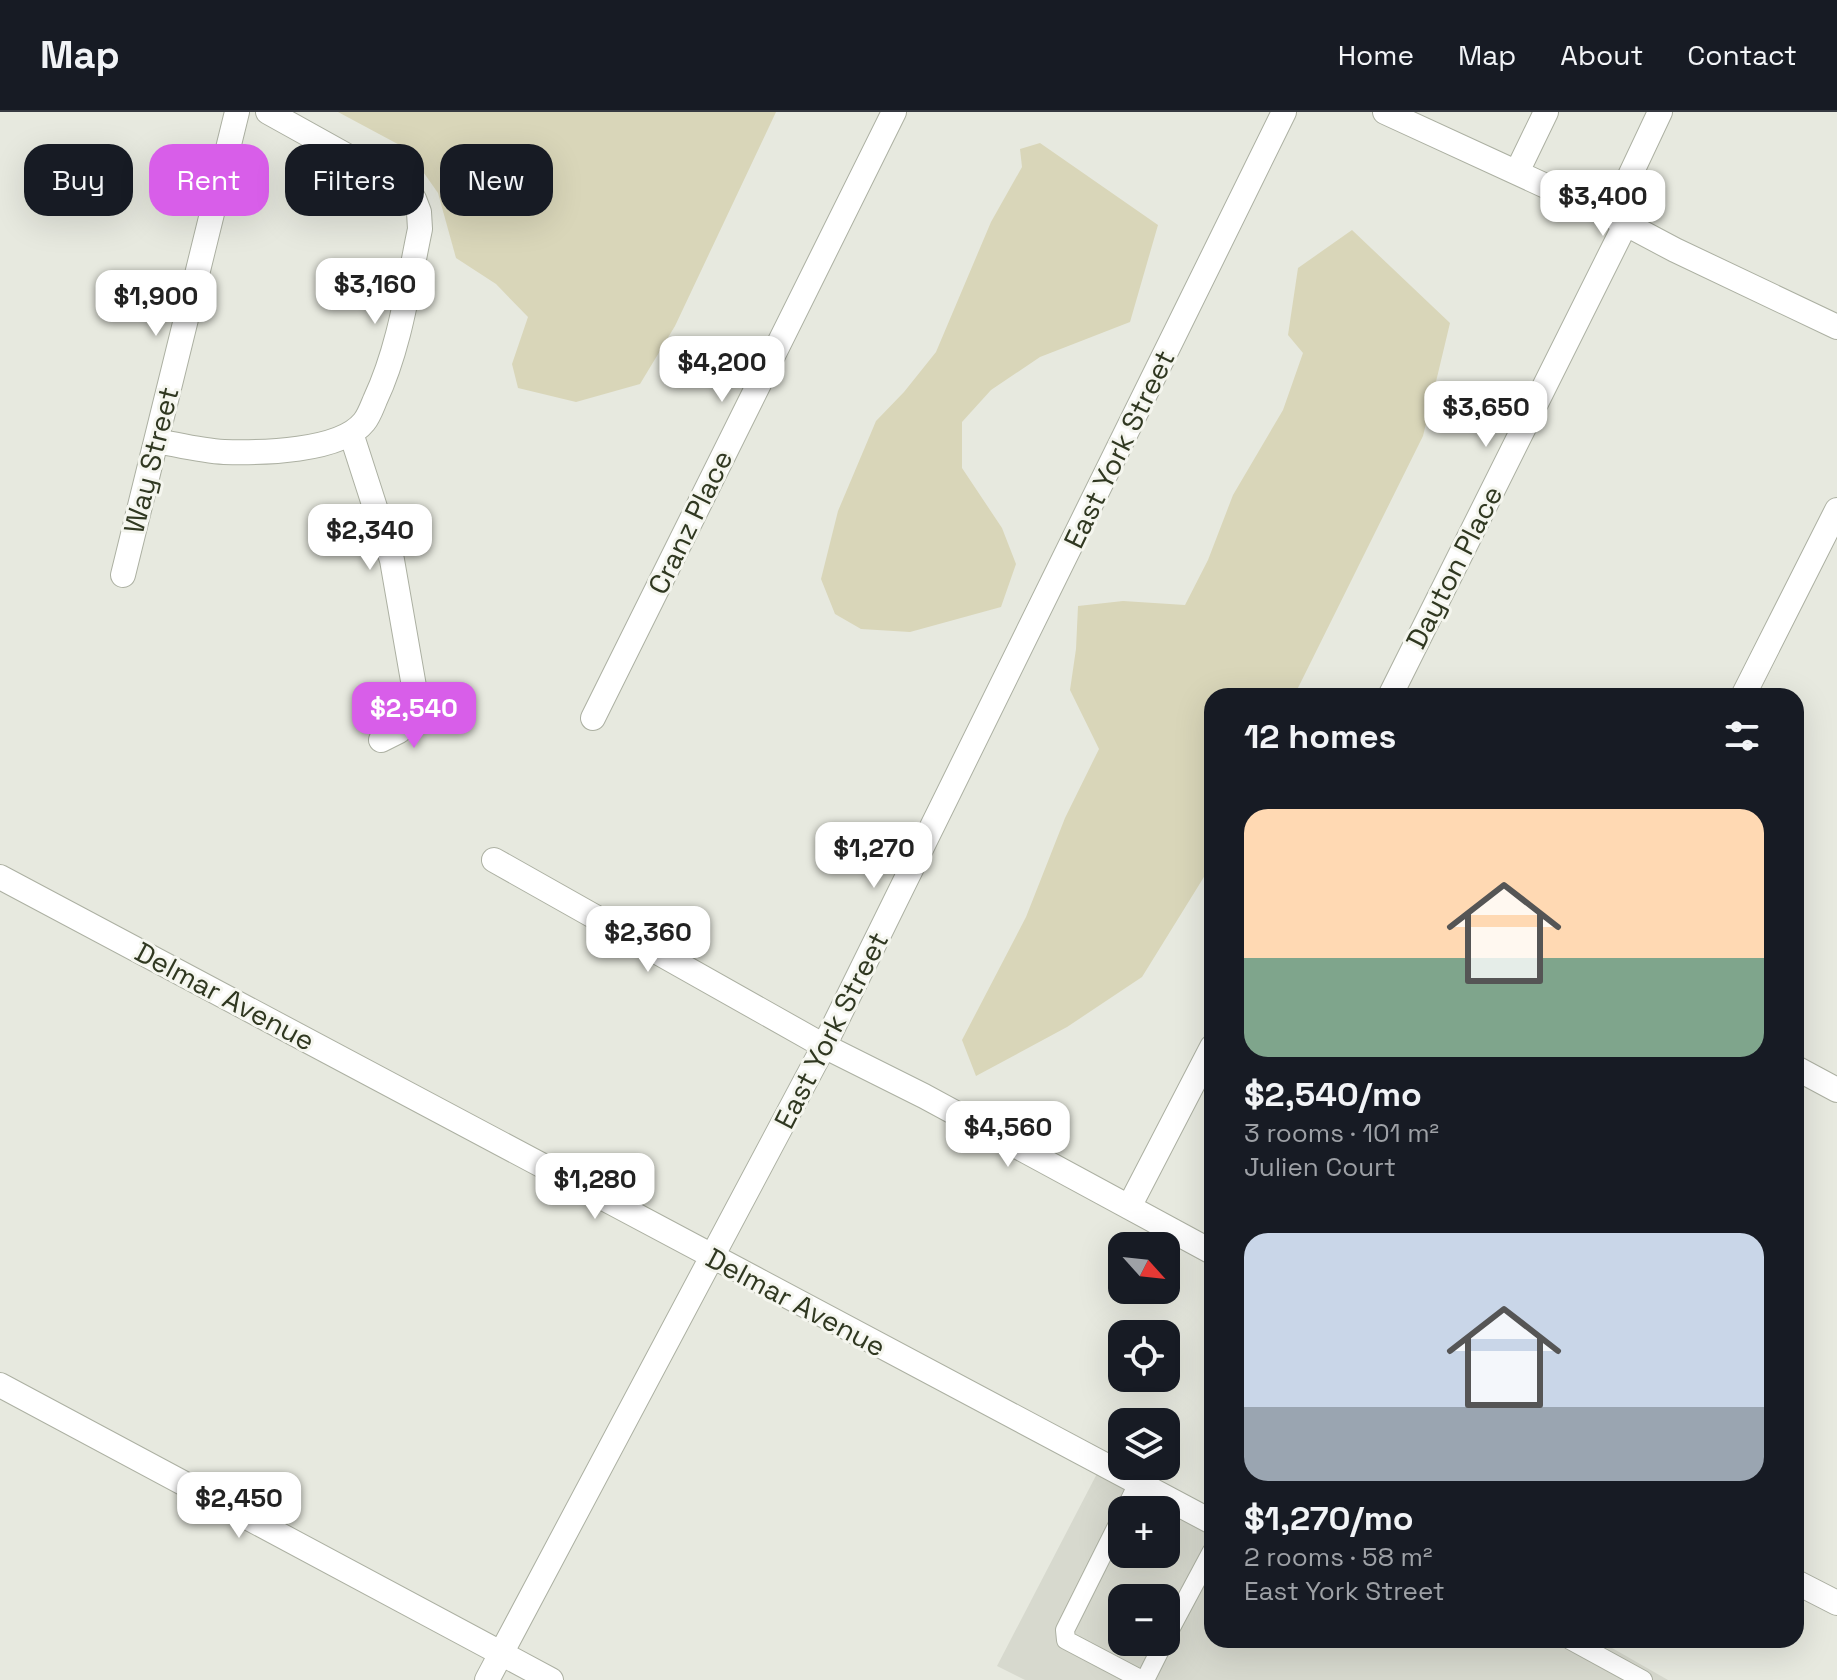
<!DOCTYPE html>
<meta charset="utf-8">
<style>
:root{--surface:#171b24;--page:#242831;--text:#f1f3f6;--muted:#9ea1a6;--line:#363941;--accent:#d85ee9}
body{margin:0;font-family:"Space Grotesk",sans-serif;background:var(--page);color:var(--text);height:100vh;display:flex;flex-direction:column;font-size:30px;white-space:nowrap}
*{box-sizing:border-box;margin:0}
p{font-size:26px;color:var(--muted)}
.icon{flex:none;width:44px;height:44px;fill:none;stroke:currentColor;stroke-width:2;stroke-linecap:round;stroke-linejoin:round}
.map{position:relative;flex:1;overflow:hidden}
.side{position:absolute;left:1204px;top:576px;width:600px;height:960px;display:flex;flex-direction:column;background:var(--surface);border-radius:24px;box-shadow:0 8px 32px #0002}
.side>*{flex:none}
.top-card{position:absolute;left:24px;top:32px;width:760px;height:72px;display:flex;gap:16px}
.needle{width:52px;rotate:117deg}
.buttons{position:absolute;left:1108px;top:1120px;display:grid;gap:16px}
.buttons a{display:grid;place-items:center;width:72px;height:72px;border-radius:16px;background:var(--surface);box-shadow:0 8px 32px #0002;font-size:40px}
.price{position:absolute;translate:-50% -68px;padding:0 18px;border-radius:16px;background:#fff;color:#222;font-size:26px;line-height:52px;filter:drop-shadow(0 2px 4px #0008)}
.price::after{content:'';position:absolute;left:50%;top:48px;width:24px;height:18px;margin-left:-12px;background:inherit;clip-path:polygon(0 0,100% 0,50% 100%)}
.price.current{background:var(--accent);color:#fff}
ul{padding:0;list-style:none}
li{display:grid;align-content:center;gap:16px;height:424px;padding:0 40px}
li span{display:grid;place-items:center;height:248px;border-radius:24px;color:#555}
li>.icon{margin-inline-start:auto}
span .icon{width:144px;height:144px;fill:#fffc;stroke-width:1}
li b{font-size:34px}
h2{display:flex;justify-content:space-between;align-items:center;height:96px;padding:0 40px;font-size:34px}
.chip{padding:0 28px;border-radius:24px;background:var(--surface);box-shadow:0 8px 32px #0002;font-size:28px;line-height:72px}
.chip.current{background:var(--accent);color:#fff}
header{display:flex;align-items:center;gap:48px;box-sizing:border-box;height:112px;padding:0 40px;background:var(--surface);border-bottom:2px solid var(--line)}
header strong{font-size:38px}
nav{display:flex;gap:44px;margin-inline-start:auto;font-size:28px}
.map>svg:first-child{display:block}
</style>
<header>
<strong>Map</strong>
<nav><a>Home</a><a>Map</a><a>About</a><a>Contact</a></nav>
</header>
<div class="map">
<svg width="1837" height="1568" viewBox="0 0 1837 1568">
<rect width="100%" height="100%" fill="#e7e9df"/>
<path fill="#d7d9ce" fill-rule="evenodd" d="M1102,1352L1212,1410V1528H1598L1668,1568H1025L997,1554ZM1122,1398H1166V1442H1122ZM1122,1486H1166V1530H1122Z"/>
<path fill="#d9d6b9" d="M338,0H776L675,214L640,272L576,290L518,276L512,252L528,205L496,172L456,146L438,81L407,37Z
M1040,31L1158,113L1130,210L1040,245L991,278L962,310V356L1002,416L1016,452L1001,495L910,520L861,517L835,502L821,467L838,399L876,309L904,280L936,240L991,110L1022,55L1020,37Z
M1352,118L1450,211L1423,324L1294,584H1212V752L1142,865L1067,915L976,964L962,928L1026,805L1065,706L1099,637L1070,578L1076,537L1078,494L1123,489L1185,493L1208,448L1233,383L1283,298L1303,241L1288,223L1298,156Z"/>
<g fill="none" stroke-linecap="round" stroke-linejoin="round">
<g stroke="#acb0a2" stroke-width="20">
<path id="service" d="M1125,1398L1138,1371
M1122,1404L1065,1518L1066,1528L1142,1568
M1166,1525L1212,1439
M1570,1528L1643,1568
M1145,1568L1164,1530"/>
</g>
<g stroke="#acb0a2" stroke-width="26">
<path id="minor" d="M1517,60L1546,0
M1611,104L1660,0
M351,321L392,448L416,586L399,619L381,628
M157,329C179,333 202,339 224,340C260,341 340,340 364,310C369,304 372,295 375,288C400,235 408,174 420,117L419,100L414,87L394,70L268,0
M123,463L237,0
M1390,584L1626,111
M1743,584L1837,398
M593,606L894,0
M494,748L824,934L924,984L1212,1140
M0,765L1212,1410
M1796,956L1837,978
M1129,1095L1212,935
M0,1273L551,1568
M1796,1470L1837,1491
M487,1568L824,934L1284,0"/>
</g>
<g stroke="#acb0a2" stroke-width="26">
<path id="tertiary" d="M1385,0L1611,104L1675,138L1837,215"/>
</g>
<use href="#service" stroke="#fff" stroke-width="18"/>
<use href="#minor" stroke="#fff" stroke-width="24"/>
<use href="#tertiary" stroke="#fff" stroke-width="24"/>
</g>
<g text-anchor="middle" stroke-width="6" stroke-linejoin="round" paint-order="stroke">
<g font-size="28" fill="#303821" stroke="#f5f6ef">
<text transform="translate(1119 337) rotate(-64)" y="10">East York Street</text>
<text transform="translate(151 348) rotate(-76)" y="10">Way Street</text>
<text transform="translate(690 410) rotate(-64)" y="10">Cranz Place</text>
<text transform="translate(1454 455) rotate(-63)" y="10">Dayton Place</text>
<text transform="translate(225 884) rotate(28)" y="10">Delmar Avenue</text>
<text transform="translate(831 918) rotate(-63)" y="10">East York Street</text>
<text transform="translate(796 1190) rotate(28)" y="10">Delmar Avenue</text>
</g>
</g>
</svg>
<div class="buttons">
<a><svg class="needle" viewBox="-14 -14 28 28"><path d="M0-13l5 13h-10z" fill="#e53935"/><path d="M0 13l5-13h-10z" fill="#9ea1a6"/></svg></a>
<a><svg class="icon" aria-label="locate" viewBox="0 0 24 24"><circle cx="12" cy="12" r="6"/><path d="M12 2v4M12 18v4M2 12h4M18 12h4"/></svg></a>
<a><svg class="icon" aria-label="layers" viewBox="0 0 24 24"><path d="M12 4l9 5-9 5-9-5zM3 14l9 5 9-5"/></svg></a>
<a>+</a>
<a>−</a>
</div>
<b class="price" style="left:1603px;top:126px">$3,400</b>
<b class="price" style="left:375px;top:214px">$3,160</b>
<b class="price" style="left:156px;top:226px">$1,900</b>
<b class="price" style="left:722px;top:292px">$4,200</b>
<b class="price" style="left:1486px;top:337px">$3,650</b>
<b class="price" style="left:370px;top:460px">$2,340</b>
<b class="price current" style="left:414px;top:638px">$2,540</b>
<b class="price" style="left:874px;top:778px">$1,270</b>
<b class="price" style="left:648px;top:862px">$2,360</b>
<b class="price" style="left:1008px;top:1057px">$4,560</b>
<b class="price" style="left:595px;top:1109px">$1,280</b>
<b class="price" style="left:239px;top:1428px">$2,450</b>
<div class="top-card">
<a class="chip">Buy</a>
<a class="chip current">Rent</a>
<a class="chip">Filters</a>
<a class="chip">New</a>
</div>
<section class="side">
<h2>12 homes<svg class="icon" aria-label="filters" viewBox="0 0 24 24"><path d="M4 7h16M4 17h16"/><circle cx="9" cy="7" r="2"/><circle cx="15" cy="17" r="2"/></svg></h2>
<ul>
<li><span style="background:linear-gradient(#ffd9b3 60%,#7fa58c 0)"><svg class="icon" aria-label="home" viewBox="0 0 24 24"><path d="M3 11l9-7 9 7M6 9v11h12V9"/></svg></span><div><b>$2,540/mo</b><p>3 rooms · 101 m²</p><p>Julien Court</p></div></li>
<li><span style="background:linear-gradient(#c9d6e8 70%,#9aa5b1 0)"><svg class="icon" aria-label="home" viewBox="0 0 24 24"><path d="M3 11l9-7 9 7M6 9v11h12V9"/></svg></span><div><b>$1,270/mo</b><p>2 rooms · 58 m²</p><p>East York Street</p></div></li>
</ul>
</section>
</div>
